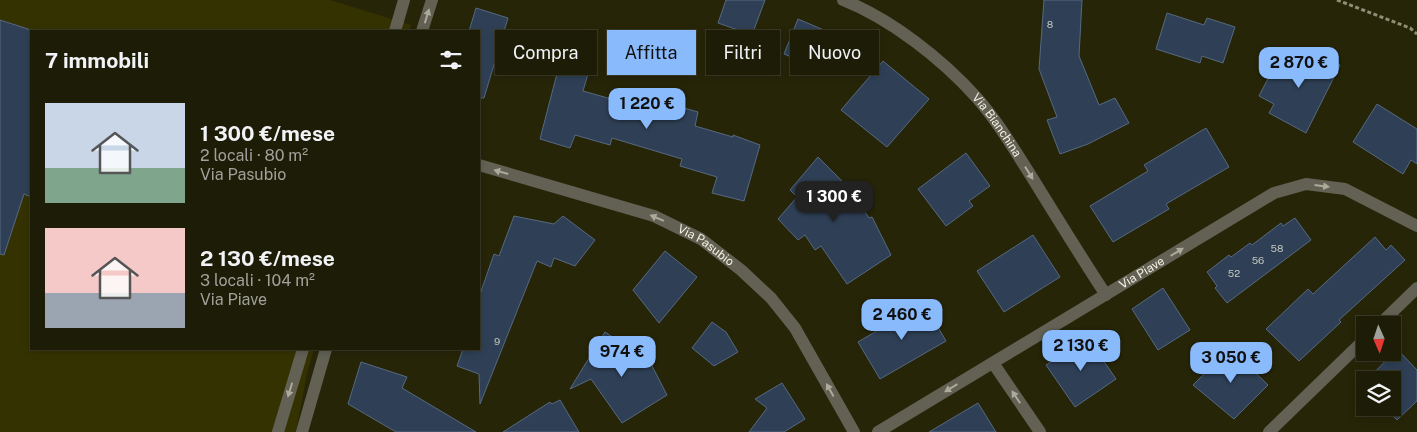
<!DOCTYPE html>
<html lang="it">
<meta charset="utf-8">
<style>
:root{--surface:#1d1c06;--page:#252510;--text:#f1f3f6;--muted:#a0a19b;--line:#3b3a28;--accent:#89bafc}
body{margin:0;font-family:"Public Sans",sans-serif;background:var(--page);color:var(--text);height:100vh;display:flex;flex-direction:column;font-size:19px;white-space:nowrap}
*{box-sizing:border-box;margin:0}
p{font-size:16px;color:var(--muted)}
.icon{flex:none;width:28px;height:28px;fill:none;stroke:currentColor;stroke-width:2;stroke-linecap:round;stroke-linejoin:round}
.map{position:relative;flex:1;overflow:hidden}
.details{position:absolute;left:30px;top:30px;width:450px;height:320px;display:flex;flex-direction:column;background:var(--surface);border-radius:0px;box-shadow:0 2px 8px #0003,0 0 0 1px var(--line)}
.details>*{flex:none}
.banner{position:absolute;left:495px;top:30px;width:475px;height:45px;display:flex;gap:10px}
.needle{width:32px;rotate:177deg}
.buttons{position:absolute;left:1356px;top:316px;display:grid;gap:10px}
.buttons a{display:grid;place-items:center;width:45px;height:45px;border-radius:0px;background:var(--surface);box-shadow:0 2px 8px #0003,0 0 0 1px var(--line);font-size:25px}
.price{position:absolute;translate:-50% -42px;padding:0 11px;border-radius:10px;background:var(--accent);color:#111;font-size:16px;line-height:32px;filter:drop-shadow(0 1px 2px #0008)}
.price::after{content:'';position:absolute;left:50%;top:30px;width:15px;height:11px;margin-left:-8px;background:inherit;clip-path:polygon(0 0,100% 0,50% 100%)}
.price.selected{background:#222;color:#fff}
ul{padding:0;list-style:none}
li{display:flex;align-items:center;gap:15px;height:125px;padding:0 15px}
li span{display:grid;place-items:center;flex:none;width:140px;height:100px;border-radius:0px;color:#555}
li>.icon{margin-inline-start:auto}
span .icon{width:60px;height:60px;fill:#fffc;stroke-width:1}
li b{font-size:21px}
h2{display:flex;justify-content:space-between;align-items:center;height:60px;padding:0 15px;font-size:21px}
.pill{padding:0 18px;border-radius:0px;background:var(--surface);box-shadow:0 2px 8px #0003,0 0 0 1px var(--line);font-size:18px;line-height:45px}
.pill.selected{background:var(--accent);color:#111}
.map>svg:first-child{display:block}
</style>
<div class="map">
<svg width="1417" height="432" viewBox="0 0 1417 432">
<rect width="100%" height="100%" fill="#272508"/>
<path fill="#353202" d="M0,0H330L411,25L409,31H31V349H314L307,373L296,432H0Z"/>
<path fill="#2f4056" stroke="#566981" d="M726,0H765L752,35L718,23Z
M1044,0H1082L1079,56L1099,105L1115,98L1129,123L1088,144L1060,154L1047,120L1057,117L1039,69Z
M476,8L508,18L484,98H479V31H469Z
M1167,13L1204,25L1207,18L1235,27L1223,63L1202,56L1200,63L1156,49Z
M798,19L838,36L823,70L784,54Z
M0,20L31,30V197L24,194L4,255L0,254Z
M1299,52L1313,59L1316,52L1340,65L1306,133L1269,113L1274,104L1259,96L1276,63L1288,69Z
M561,58L590,67L583,91L622,102L625,91L698,112L695,126L733,137V135L760,145L744,201L712,193L717,177L680,166L682,159L612,138L610,145L575,135L570,148L540,139Z
M883,61L929,99L887,147L841,110Z
M1377,104L1417,129V164L1411,160L1403,174L1353,142Z
M1206,128L1229,167L1166,204L1169,209L1113,242L1090,206L1148,171L1144,165Z
M966,153L990,186L969,201L973,206L946,226L918,189Z
M818,157L845,184L842,190L860,204L869,218L872,217L891,255L847,284L821,246L815,250L805,235L798,240L778,219L797,197L790,190Z
M514,216L554,224L563,216L595,240L575,266L554,258L551,267L537,261L480,404L479,374L457,366L463,349H479V297L494,254L499,256Z
M1295,218L1311,240L1227,303L1215,288L1217,286L1207,272L1229,255L1231,257L1250,243L1252,245L1281,223L1283,226Z
M1033,235L1060,277L1004,312L977,271Z
M1375,237L1386,250L1391,245L1405,260L1339,320L1341,322L1299,361L1266,329L1308,289L1313,294Z
M665,251L697,277L659,323L633,290Z
M1163,288L1190,330L1158,350L1132,309Z
M924,303L946,341L880,379L858,342Z
M712,322L726,332L738,352L714,366L692,348Z
M605,332L650,362L667,395L622,423L591,379L570,389Z
M1088,338L1116,379L1075,407L1046,365Z
M1230,348L1268,385L1234,419L1193,385Z
M1397,349L1417,370V401L1397,420L1385,408H1392V380H1367Z
M361,362L407,377L402,388L476,432H396L348,404Z
M782,383L805,419L784,432H749L767,408L755,399Z
M560,400L579,432H503L550,402L552,404Z
M978,403L996,432H929Z"/>
<g fill="none" stroke-linecap="round" stroke-linejoin="round">
<path stroke="#8f8e77" stroke-width="3" stroke-dasharray="4 2.5" stroke-linecap="butt" d="M1337,0L1410,28L1417,34"/>
<g stroke="#626154" stroke-width="12">
<path id="s1" d="M843,0C891,19 942,59 977,98C999,123 1015,151 1033,179C1057,218 1081,257 1106,295"/>
<path d="M395,31L404,0"/>
<path d="M422,31L432,0"/>
<path id="s2" d="M479,165L654,216L701,239L741,270L771,298L795,328L854,432"/>
<path d="M1379,325L1417,288"/>
<path d="M993,363L1040,432"/>
<path d="M278,432L303,349"/>
<path d="M302,432L326,349"/>
<path id="s3" d="M878,432L1274,193L1306,184L1345,189L1417,226"/>
<path d="M1269,432L1365,339"/>
</g>
</g>
<defs><path id="oneway-solid" d="M-6-.8H1V-3.2L6.5 0L1 3.2V.8H-6Z" transform="scale(1.25)"/></defs>
<g fill="#abaa9b">
<use href="#oneway-solid" transform="translate(427 16) rotate(-73)"/>
<use href="#oneway-solid" transform="translate(501 172) rotate(-164)"/>
<use href="#oneway-solid" transform="translate(1029 173) rotate(58)"/>
<use href="#oneway-solid" transform="translate(1322 186) rotate(7)"/>
<use href="#oneway-solid" transform="translate(657 218) rotate(-157)"/>
<use href="#oneway-solid" transform="translate(1177 252) rotate(-31)"/>
<use href="#oneway-solid" transform="translate(951 388) rotate(149)"/>
<use href="#oneway-solid" transform="translate(290 390) rotate(107)"/>
<use href="#oneway-solid" transform="translate(830 390) rotate(-119)"/>
<use href="#oneway-solid" transform="translate(1016 397) rotate(-124)"/>
</g>
<g text-anchor="middle" stroke-width="4" stroke-linejoin="round" paint-order="stroke">
<g font-size="10" fill="#c3c6bf">
<text x="1050" y="28">8</text>
<text x="1277" y="252">58</text>
<text x="1258" y="264">56</text>
<text x="1234" y="277">52</text>
<text x="497" y="345">9</text>
</g>
<g font-size="12" fill="#f4f3e2" stroke="#0f0e04">
<text dy="4" stroke="none"><textPath href="#s1" startOffset="201">Via Bianchina</textPath></text>
<text dy="4" stroke="none"><textPath href="#s2" startOffset="242">Via Pasubio</textPath></text>
<text dy="4" stroke="none"><textPath href="#s3" startOffset="308">Via Piave</textPath></text>
</g>
</g>
</svg>
<div class="buttons">
<a><svg class="needle" viewBox="-14 -14 28 28"><path d="M0-13l5 13h-10z" fill="#e53935"/><path d="M0 13l5-13h-10z" fill="#a0a19b"/></svg></a>
<a><svg class="icon" aria-label="layers" viewBox="0 0 24 24"><path d="M12 4l9 5-9 5-9-5zM3 14l9 5 9-5"/></svg></a>
</div>
<b class="price" style="left:1299px;top:89px">2 870 €</b>
<b class="price" style="left:647px;top:130px">1 220 €</b>
<b class="price selected" style="left:834px;top:223px">1 300 €</b>
<b class="price" style="left:902px;top:341px">2 460 €</b>
<b class="price" style="left:1081px;top:372px">2 130 €</b>
<b class="price" style="left:622px;top:378px">974 €</b>
<b class="price" style="left:1231px;top:384px">3 050 €</b>
<div class="banner">
<a class="pill">Compra</a>
<a class="pill selected">Affitta</a>
<a class="pill">Filtri</a>
<a class="pill">Nuovo</a>
</div>
<section class="details">
<h2>7 immobili<svg class="icon" aria-label="filters" viewBox="0 0 24 24"><path d="M4 7h16M4 17h16"/><circle cx="9" cy="7" r="2"/><circle cx="15" cy="17" r="2"/></svg></h2>
<ul>
<li><span style="background:linear-gradient(#c9d6e8 65%,#7fa58c 0)"><svg class="icon" aria-label="home" viewBox="0 0 24 24"><path d="M3 11l9-7 9 7M6 9v11h12V9"/></svg></span><div><b>1 300 €/mese</b><p>2 locali · 80 m²</p><p>Via Pasubio</p></div></li>
<li><span style="background:linear-gradient(#f6c9c9 65%,#9aa5b1 0)"><svg class="icon" aria-label="home" viewBox="0 0 24 24"><path d="M3 11l9-7 9 7M6 9v11h12V9"/></svg></span><div><b>2 130 €/mese</b><p>3 locali · 104 m²</p><p>Via Piave</p></div></li>
</ul>
</section>
</div>
